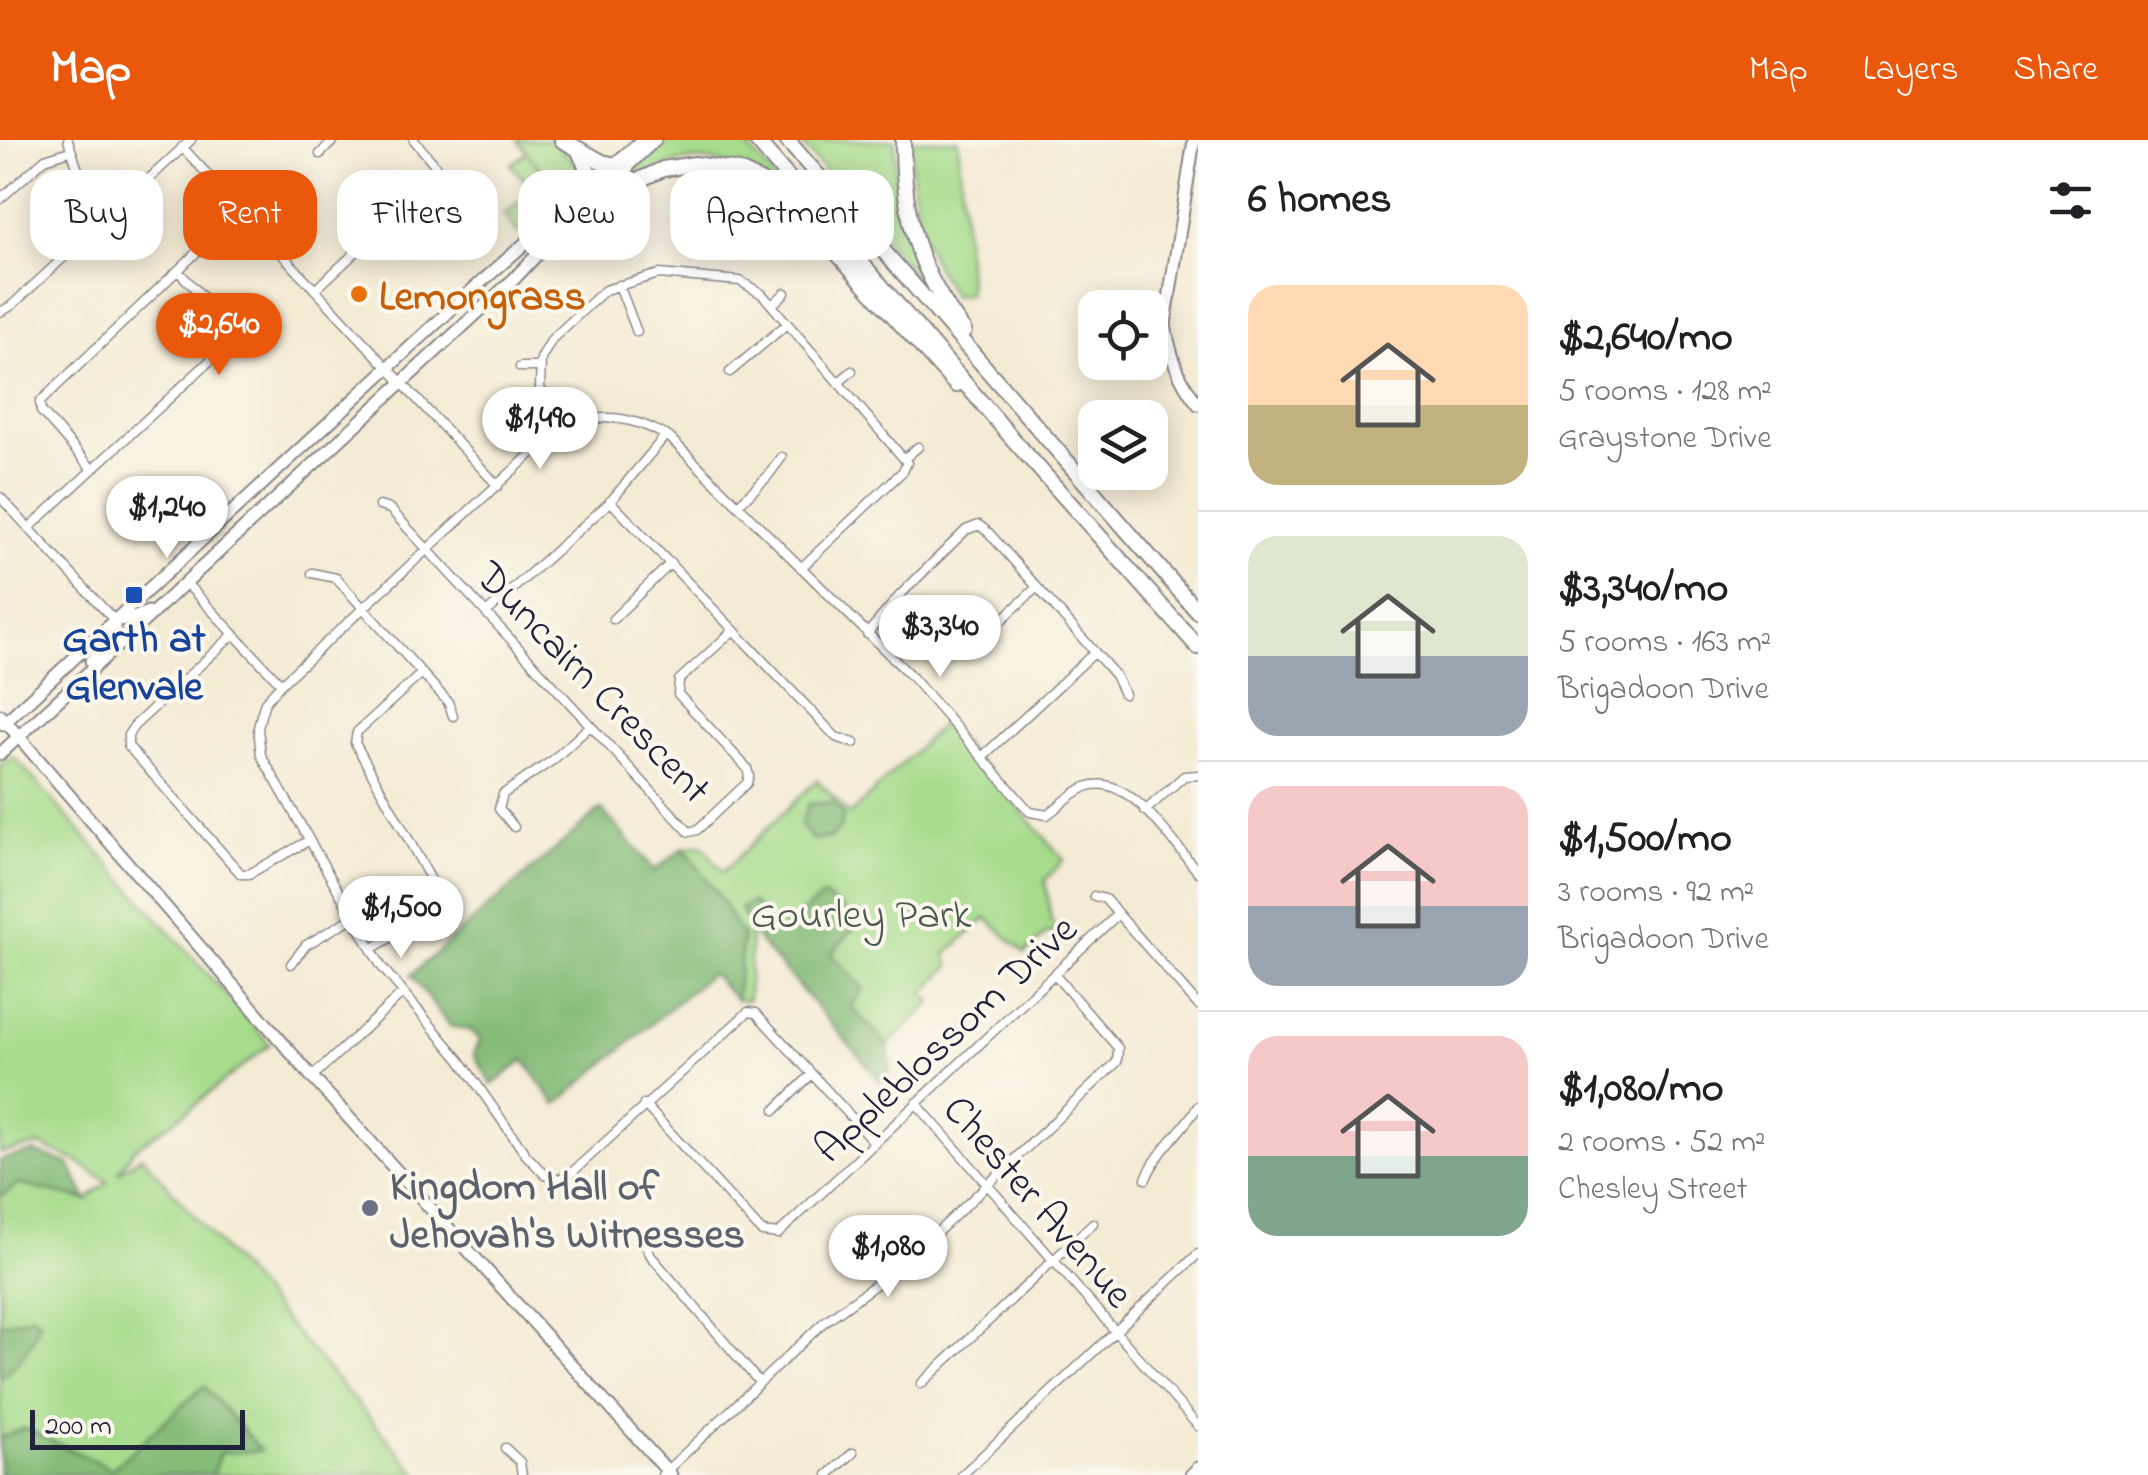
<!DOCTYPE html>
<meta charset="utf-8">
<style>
:root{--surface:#fff;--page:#f2f2f2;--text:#202124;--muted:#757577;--line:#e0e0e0;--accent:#ea580c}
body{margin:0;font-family:"Indie Flower",sans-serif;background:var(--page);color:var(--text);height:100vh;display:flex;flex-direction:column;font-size:38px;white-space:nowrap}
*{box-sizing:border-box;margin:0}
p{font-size:32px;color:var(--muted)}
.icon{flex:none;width:55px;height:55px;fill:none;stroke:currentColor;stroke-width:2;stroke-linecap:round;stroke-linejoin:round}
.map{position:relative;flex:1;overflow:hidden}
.side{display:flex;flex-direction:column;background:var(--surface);width:950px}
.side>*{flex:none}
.guide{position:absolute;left:30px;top:30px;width:950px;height:90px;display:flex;gap:20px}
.fabs{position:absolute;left:1078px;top:150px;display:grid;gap:20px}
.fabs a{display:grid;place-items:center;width:90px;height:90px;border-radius:20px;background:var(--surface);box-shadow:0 5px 25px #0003;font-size:50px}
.scale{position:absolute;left:30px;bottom:25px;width:215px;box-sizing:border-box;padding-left:10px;border:5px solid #22223b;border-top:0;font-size:28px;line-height:35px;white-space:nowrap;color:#22223b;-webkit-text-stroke:8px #fbf7ec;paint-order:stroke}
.price{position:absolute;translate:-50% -85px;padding:0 22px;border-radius:35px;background:#fff;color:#222;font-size:32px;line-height:65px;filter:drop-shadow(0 2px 5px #0008)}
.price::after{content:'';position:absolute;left:50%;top:60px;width:30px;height:22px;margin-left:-15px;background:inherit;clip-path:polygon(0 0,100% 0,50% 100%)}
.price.current{background:var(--accent);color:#fff}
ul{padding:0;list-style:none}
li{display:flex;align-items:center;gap:30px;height:250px;padding:0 50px}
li+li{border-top:2px solid var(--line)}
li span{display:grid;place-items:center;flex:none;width:280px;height:200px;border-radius:30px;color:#555}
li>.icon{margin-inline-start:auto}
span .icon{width:120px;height:120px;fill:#fffc;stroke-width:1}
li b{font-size:42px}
h2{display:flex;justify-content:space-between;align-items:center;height:120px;padding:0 50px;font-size:42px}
.chip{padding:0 35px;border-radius:30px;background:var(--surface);box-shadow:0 5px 25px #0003;font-size:35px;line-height:90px}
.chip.current{background:var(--accent);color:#fff}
header{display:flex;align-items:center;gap:60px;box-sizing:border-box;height:140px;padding:0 50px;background:var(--accent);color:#fff}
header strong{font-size:48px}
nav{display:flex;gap:55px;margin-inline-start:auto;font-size:35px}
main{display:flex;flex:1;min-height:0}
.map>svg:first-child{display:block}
</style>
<header>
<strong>Map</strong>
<nav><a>Map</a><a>Layers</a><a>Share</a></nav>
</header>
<main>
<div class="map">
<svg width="1198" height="1335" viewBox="0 0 1198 1335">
<rect width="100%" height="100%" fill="#fbf7ec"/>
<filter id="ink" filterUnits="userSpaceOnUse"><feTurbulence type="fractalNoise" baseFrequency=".01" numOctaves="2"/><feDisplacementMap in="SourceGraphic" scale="20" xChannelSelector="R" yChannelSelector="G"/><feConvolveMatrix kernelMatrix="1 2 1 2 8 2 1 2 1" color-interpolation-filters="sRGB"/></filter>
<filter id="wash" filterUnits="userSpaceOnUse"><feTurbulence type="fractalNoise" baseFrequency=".0048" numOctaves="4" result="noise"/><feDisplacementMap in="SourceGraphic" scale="40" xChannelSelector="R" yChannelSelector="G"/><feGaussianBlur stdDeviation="2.25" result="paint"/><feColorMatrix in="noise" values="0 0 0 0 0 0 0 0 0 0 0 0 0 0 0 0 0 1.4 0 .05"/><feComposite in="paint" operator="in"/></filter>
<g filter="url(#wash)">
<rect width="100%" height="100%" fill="#f4ebd4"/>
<path fill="#a7dc8c" stroke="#647f64" stroke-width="2.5" d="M517,0H551L582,29L579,42L564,55L528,14L560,55L546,67L511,24L527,12Z
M668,0H741L794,58L791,60C710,11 707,8 617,44Z
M798,0H895L896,40L926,147Z
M911,0H958L969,153L953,156C918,101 911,64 911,0Z
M530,53L543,70L518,93L504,74Z
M944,582L1064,720L1045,740L1051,781L1062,795L1048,792L1025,813L986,778L946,814L950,826L924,853L932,862L888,905L890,930L881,941L754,793L751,795L748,860H736L743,797L684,708L702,705L723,732L817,640L850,675Z
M14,617L270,904L191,968L134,1009L118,1033L142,1016L419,1335H0V1057L19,1044L87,1060L108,1042L73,1019L39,1005L0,1013V625Z"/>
<path fill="#85bc78" stroke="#546f5a" stroke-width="2.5" d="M833,662L844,675L841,687L831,698L813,700L800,685L809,664Z
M601,669L655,730L684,708L719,756L743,797L736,860L711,833L556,965L524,920L492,945L474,914L480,900L472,891L449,886L411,835Z
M823,756L844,769L854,788L831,814L864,849L851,867L888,905L890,930L881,941L760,802L740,769L752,762L779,792Z
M34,1012L69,1024L87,1060L19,1044L0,1057V1020Z
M30,1176L39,1180C34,1205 20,1222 0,1238V1184Z
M204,1246L261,1311L220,1313L212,1335H0V1298L25,1288L112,1329Z"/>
</g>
<g filter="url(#ink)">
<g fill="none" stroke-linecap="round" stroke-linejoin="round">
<g stroke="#8b8688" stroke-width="11">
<path id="street" d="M68,0L82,42L109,76
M182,7L498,346
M320,14L334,0
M0,59L45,19L70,11
M619,145L637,192
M315,150L429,44L435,25L414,0
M772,165L785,153
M0,172L11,166L191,0
M520,227H540
M730,232L787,184
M838,243L852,231
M563,289L540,248L541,219L552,199L605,150L659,134L740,141L762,154L904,319
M92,329L41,271L40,262L241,70
M0,357L114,480
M610,361L836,597L854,603
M738,365L767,337L782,317
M379,366L390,369L689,692L697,690L747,643L749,636L747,628L678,554L679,540L734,490
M29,388L228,204L233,194L229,184L178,131
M801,428L903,331L907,323L904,319L918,307
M312,433L336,438L448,562L453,576
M185,442L281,544
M486,473L610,362L666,295
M613,479L671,423
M990,491L1036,448
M234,494L134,586L128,595V606L241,734H249L308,701
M867,494L901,454L966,390L979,385L989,393L1115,535L1124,554
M982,617L1094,513
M1145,671L1184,636L1198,635
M514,687L499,669L503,654L553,620L589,587
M1094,756L1105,759L1198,865
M371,809L409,787L438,759L436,749L355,603L357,592L422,533
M291,824L306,805L352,778
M312,937L403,853
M916,963L1198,1286
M644,964L762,1092L778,1094L1118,774
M775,970L812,934
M875,1003L756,873L748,872L568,1036L557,1039L545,1035L526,1015L460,920L381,826L261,615L258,588L261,575L265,562L281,544L546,300C588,270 627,272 670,298L912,537L1030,672L1047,675C1060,666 1071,653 1086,647C1128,630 1174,704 1198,732
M1146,1039C1156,1012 1183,991 1198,966
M640,1095L651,1116L759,1242
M921,1244L1093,1083
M505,1308L520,1322L522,1335
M662,1335L823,1183L905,1123L1117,922L1118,908L1054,834
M828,1335L853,1313
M962,1335L1198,1114"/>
</g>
<g stroke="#8b8688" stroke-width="15">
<path id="secondary" d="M1194,0L1165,184C1170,215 1178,239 1198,264
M91,521L114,495V480L131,479L148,472
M0,575L312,937L671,1335
M3,584L470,152L642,0
M0,614L514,139L571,79L655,0
M1191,1335L1198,1328"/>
</g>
<g stroke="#8b8688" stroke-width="18">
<path id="highway" d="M562,0L602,22L627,27
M756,0L1011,297L1198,507
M787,0L1198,472
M903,0C903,78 917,129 964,191
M578,58L589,33L579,11
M571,79L626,46L663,29L695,24L739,31L760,41L808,81L956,245"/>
</g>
<use href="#street" stroke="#fff" stroke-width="8"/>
<use href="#secondary" stroke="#fff" stroke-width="11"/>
<use href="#highway" stroke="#fff" stroke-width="14"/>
</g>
</g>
<circle fill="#e8710a" stroke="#fbf7ec" stroke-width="4" cx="359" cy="154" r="10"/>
<rect fill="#1a4fb4" stroke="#fbf7ec" stroke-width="4" x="124" y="445" width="20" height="20" rx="5"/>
<circle fill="#6b7280" stroke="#fbf7ec" stroke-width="4" cx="370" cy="1068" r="10"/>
<g text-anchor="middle" stroke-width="8" stroke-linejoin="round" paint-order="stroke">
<g font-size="42" font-weight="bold" fill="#c56008" stroke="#fbf7ec" text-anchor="start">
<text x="379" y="169">Lemongrass</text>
</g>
<g font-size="42" font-weight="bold" fill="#164399" stroke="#fbf7ec">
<text x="134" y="511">Garth at<tspan x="134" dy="48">Glenvale</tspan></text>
</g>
<g font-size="42" fill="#22223b" stroke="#fbf7ec">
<text transform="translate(595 541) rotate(46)" y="15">Duncairn Crescent</text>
<text transform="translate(944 897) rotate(-43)" y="15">Appleblossom Drive</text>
<text transform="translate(1040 1060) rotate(49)" y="15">Chester Avenue</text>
</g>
<g font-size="42" fill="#4a5a53" stroke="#fbf7ec">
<text x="861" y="787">Gourley Park</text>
</g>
<g font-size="42" font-weight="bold" fill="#5b616d" stroke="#fbf7ec" text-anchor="start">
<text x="390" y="1059">Kingdom Hall of<tspan x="390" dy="48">Jehovah's Witnesses</tspan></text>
</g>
</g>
</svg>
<div class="fabs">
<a><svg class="icon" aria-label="locate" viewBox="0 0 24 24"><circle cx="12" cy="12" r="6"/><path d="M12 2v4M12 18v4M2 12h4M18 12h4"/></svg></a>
<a><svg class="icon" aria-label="layers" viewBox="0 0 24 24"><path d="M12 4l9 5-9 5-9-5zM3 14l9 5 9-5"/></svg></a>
</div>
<div class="scale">200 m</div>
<b class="price current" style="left:219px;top:238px">$2,640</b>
<b class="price" style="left:540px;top:332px">$1,490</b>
<b class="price" style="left:167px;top:421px">$1,240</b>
<b class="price" style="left:940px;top:540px">$3,340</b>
<b class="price" style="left:401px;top:821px">$1,500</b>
<b class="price" style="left:888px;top:1160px">$1,080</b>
<div class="guide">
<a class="chip">Buy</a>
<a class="chip current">Rent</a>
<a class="chip">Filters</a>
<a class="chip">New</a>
<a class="chip">Apartment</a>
</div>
</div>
<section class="side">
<h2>6 homes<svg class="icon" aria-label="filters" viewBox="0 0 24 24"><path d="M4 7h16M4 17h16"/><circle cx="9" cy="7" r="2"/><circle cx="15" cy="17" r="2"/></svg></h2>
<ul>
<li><span style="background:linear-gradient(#ffd9b3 60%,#c2b280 0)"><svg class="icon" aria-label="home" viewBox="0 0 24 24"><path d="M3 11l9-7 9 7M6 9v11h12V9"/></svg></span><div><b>$2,640/mo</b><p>5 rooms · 128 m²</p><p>Graystone Drive</p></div></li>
<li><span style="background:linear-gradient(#dfe7d0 60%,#9aa5b1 0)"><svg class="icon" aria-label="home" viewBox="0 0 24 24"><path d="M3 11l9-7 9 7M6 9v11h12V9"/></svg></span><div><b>$3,340/mo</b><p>5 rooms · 163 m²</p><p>Brigadoon Drive</p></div></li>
<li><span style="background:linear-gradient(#f6c9c9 60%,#9aa5b1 0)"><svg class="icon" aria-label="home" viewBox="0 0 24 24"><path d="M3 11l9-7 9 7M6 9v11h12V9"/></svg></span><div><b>$1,500/mo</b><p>3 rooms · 92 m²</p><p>Brigadoon Drive</p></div></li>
<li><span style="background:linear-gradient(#f6c9c9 60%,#7fa58c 0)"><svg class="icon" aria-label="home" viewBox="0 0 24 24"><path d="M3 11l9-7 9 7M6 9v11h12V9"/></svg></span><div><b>$1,080/mo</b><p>2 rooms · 52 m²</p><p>Chesley Street</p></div></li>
</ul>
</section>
</main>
